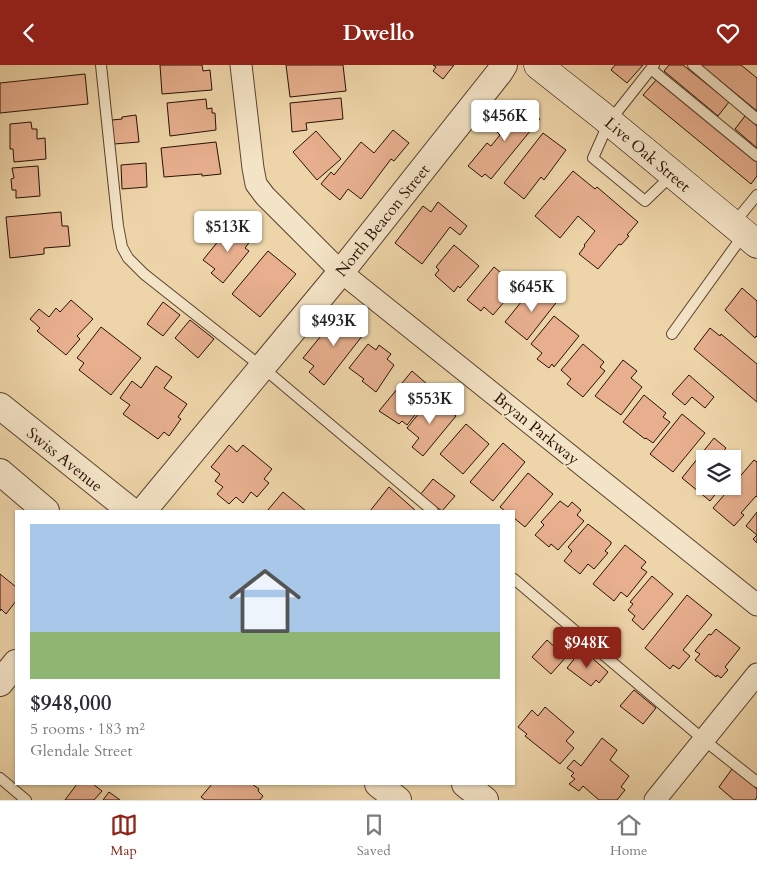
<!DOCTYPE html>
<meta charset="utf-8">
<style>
:root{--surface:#fff;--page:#f7f7f7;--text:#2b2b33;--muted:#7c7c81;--line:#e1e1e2;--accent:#8f2418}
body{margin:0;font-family:Cardo,serif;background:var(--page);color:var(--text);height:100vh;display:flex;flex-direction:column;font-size:19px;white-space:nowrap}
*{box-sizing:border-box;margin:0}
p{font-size:16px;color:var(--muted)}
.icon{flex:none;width:28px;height:28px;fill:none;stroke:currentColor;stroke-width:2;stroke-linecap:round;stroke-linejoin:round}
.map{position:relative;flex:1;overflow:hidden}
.drawer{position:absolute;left:15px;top:445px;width:500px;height:275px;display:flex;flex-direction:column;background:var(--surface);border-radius:0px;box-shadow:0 1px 4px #0004}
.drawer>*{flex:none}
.tools{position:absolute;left:696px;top:385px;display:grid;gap:10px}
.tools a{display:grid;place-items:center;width:45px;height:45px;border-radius:0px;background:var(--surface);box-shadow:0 1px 4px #0004;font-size:25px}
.price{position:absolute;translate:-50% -42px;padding:0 11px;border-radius:5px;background:#fff;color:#222;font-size:16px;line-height:32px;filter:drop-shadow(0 1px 2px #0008)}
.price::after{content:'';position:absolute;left:50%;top:30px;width:15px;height:11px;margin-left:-8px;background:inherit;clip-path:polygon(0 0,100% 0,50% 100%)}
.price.selected{background:var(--accent);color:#fff}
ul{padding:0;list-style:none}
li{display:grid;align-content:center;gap:10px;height:265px;padding:0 15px}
li span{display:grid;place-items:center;height:155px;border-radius:0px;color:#555}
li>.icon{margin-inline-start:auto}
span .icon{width:90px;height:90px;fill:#fffc;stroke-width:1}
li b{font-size:21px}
header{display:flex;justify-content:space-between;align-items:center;height:65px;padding:0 15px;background:var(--accent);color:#fff;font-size:22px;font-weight:600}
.menu{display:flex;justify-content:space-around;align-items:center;height:70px;border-top:1px solid var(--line);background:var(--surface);font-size:14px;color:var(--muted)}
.menu a{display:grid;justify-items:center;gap:2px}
.menu .selected{color:var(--accent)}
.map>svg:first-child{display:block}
</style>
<header><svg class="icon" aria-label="back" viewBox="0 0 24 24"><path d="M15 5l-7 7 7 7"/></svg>Dwello<svg class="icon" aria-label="heart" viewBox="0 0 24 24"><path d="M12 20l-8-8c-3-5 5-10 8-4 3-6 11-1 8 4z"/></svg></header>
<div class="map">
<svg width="757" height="735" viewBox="0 0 757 735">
<rect width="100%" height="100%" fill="#eed5a9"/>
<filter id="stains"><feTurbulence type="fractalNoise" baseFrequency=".004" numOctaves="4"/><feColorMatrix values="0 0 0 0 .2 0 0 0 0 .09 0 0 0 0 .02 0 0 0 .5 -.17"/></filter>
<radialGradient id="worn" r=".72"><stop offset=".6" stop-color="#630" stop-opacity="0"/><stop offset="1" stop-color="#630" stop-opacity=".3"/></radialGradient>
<path fill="#e7af8e" stroke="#291106" d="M160,0H202L203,6L210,5L212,25L162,29Z
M286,0H343L346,26L290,32Z
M433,0H454L443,14L433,6L436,2Z
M615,0H643L627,18L611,5Z
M669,0H683L729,37L718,51L664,6Z
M701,0H741L757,13V46Z
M85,9L88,39L0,48V18Z
M657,14L757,96V111L751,119L643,30Z
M341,33L343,54L306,58L307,65L292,67L290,38Z
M206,34L207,44L212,43V48H215L216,65L170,71L167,38Z
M518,36L540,54L491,114L485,109L482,112L468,101L487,78L491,81L500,70L497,67L506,55L509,58L517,48L512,44Z
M136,50L139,77L114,79L112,55L122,54V52Z
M745,51L757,61V83L735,64Z
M31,57L32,64H37V74L45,73L46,94L14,97L13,84H10V59Z
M393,65L409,78L394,96L391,94L361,134L348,124L340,135L321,119L331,107L334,110L361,77L374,88Z
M316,66L341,94L317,115L293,87Z
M543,68L566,85L544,115L541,112L524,134L504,118Z
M216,77L221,109L202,111V109L164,112L161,83Z
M146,98L147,122L122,124L121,100Z
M38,101L40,131L16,133V125H12L11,114L14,113L12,103Z
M573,106L595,124L597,122L638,157L627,170L629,171L621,180L619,179L598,204L579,189L585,181L584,180L595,166L578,151L560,173L535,151Z
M438,137L467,161L460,170L450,162L422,199L395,178L423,141L431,147Z
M61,147L62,161H68L70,181L44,183V189L10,193L6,152Z
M232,159L251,175L245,183L249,186L223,218L211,208L215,204L203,195Z
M454,180L479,201L460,223L458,221L454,227L435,210L439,205L436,202Z
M268,186L296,209L260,252L232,229Z
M494,202L519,223L512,232L510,230L493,250L484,242L481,246L467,235Z
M543,221L559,234L527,275L505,257L526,231L531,235Z
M742,223L757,236V272L756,271L755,273L725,245Z
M71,235L93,254L77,271L80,274L66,290L37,266L40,263L30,254L39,244L49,252L56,243L60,247Z
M163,237L180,250L163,271L147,259Z
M343,247L366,266L324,320L309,307L314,301L303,293L329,261L330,263Z
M554,251L579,271L554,302L552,299L549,303L537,294L542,288L531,279Z
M190,255L214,274L198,293L175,273Z
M101,262L141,293L111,330L79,305L84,298L77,293Z
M710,263L720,271L721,269L757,299V337L694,284Z
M368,279L376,285L379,280L391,289L387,294L394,300L376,327L362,316L364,314L349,303Z
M583,279L604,297L600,302L605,306L583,332L567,319L571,314L561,305Z
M623,295L637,306L631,313L642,322L621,350L595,331Z
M156,301L172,312L164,323L187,339L178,352L181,354L169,371L164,367L158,374L123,349L130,340L120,333L132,316L141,323Z
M412,306L427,319L423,324L426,326L423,331L427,335L407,360L402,356L399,359L379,346Z
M689,310L714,332L705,343L692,332L685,340L672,329Z
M644,330L666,348L663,352L670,357L653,378L646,373L645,374L623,357Z
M433,331L456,351L423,391L412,382L419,373L407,363Z
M682,349L705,368L673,407L650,389Z
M466,359L489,379L463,409L440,389Z
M714,373L726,383L722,388L729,394H705V421H722L710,436L682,413Z
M503,378L525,397L493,436L470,417Z
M229,380L237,387L243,380L272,404L264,414L269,418L257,432L251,427L243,438L236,432L229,439L217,429L223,422L215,416L220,409L211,402Z
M754,395L757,397V432L756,431L741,448L744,450L734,461L713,443Z
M528,408L553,429L525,462L514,453V446H505L500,442Z
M433,414L455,431L442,446L420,430Z
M389,422L416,446H370Z
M283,427L306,446H267Z
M560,436L568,442L572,437L581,445L577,450L584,456L558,485L551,479L549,482L535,470L544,460L541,457Z
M757,447V478L753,474L757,470L746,461Z
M588,459L611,477V479L605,486L608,488L594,504L588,499L580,509L564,496L572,486L568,482Z
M625,480L646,497L641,503L647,507L627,532L621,527L614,536L593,519Z
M0,509L16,522V536L6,549L1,544L0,546Z
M652,511L673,529L643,565L632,555L635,551L628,545L633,539L630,537Z
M687,530L712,550L683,585L690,591L679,604L673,600L670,604L645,583Z
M716,564L740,583L725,602L728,605L721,613L717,610L716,612L695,595L700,589L695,586L709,569L711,570Z
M547,575L566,592L551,609L532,592Z
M582,584L608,607L599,618L596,615L591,621L567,603Z
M634,625L656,643L643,659L620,641Z
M545,642L574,667L566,676L574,683L560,699L525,671L527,669L518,662L532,645L538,651Z
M602,673L617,685L610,695L629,711L621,722L625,725L617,735H599L583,721L579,726L569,719L575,714L571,711L574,708L567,703L574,695L581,701Z
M732,704L757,724V732L755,735H734L719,722Z
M77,719H93L102,726L94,735H65Z
M212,719H252L259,724L258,726L263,731L260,735H205L201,732Z
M109,727L120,735H103Z"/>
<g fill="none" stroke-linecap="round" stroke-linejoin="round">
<g stroke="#5a422f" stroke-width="12">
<path id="service" d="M101,0L118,161L122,182L128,193L144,209L262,302L433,446
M654,0L609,57L593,93L645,136L672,110
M693,0L757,54
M651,4L757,91
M734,158L757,130
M672,269L744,169
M514,514L704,675L757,717
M0,713L26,735"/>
</g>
<g stroke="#5a422f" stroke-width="23">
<path id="minor" d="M241,0L253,103L256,119L265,131L341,207L757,540
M655,735L757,609"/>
</g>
<g stroke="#5a422f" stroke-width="28">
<path id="tertiary" d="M0,341L131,446
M0,407L46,446
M143,446L341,207L499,8L504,0
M0,618L16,598
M378,719L398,735
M465,719L485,735"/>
</g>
<g stroke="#291106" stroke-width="29">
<path id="secondary" d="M538,0L600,49L757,179"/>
</g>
<use href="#service" stroke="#f4e4c7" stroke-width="10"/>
<use href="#minor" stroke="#f4e4c7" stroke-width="21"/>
<use href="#tertiary" stroke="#f4e4c7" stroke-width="26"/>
<use href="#secondary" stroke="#f4e4c7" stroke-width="28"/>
</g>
<g text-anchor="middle" stroke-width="4" stroke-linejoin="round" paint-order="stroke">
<g font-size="16" fill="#291106" stroke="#f4e4c7">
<text transform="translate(648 89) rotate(40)" y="6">Live Oak Street</text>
<text transform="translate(382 155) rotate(-51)" y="6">North Beacon Street</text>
<text transform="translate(537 363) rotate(39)" y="6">Bryan Parkway</text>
<text transform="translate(65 394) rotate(39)" y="6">Swiss Avenue</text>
</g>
</g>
<rect width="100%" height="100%" filter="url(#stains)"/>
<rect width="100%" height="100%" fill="url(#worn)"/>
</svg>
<div class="tools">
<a><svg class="icon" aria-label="layers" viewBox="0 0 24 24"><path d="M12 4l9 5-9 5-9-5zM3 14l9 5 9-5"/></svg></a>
</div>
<b class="price" style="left:505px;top:77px">$456K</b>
<b class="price" style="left:228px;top:188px">$513K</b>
<b class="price" style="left:532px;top:248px">$645K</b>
<b class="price" style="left:334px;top:282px">$493K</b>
<b class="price" style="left:430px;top:360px">$553K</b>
<b class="price selected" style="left:587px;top:604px">$948K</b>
<section class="drawer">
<ul>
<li><span style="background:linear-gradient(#a9c7e8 70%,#8fb573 0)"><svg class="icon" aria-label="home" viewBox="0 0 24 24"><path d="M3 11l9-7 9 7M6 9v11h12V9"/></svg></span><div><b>$948,000</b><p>5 rooms · 183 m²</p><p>Glendale Street</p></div></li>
</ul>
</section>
</div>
<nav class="menu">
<a class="selected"><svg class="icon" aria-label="map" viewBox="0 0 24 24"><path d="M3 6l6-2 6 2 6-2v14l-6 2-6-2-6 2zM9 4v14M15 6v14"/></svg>Map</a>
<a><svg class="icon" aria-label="saved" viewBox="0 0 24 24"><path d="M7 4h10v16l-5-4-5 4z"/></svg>Saved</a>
<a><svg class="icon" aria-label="home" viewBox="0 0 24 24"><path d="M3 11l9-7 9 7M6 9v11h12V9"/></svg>Home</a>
</nav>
